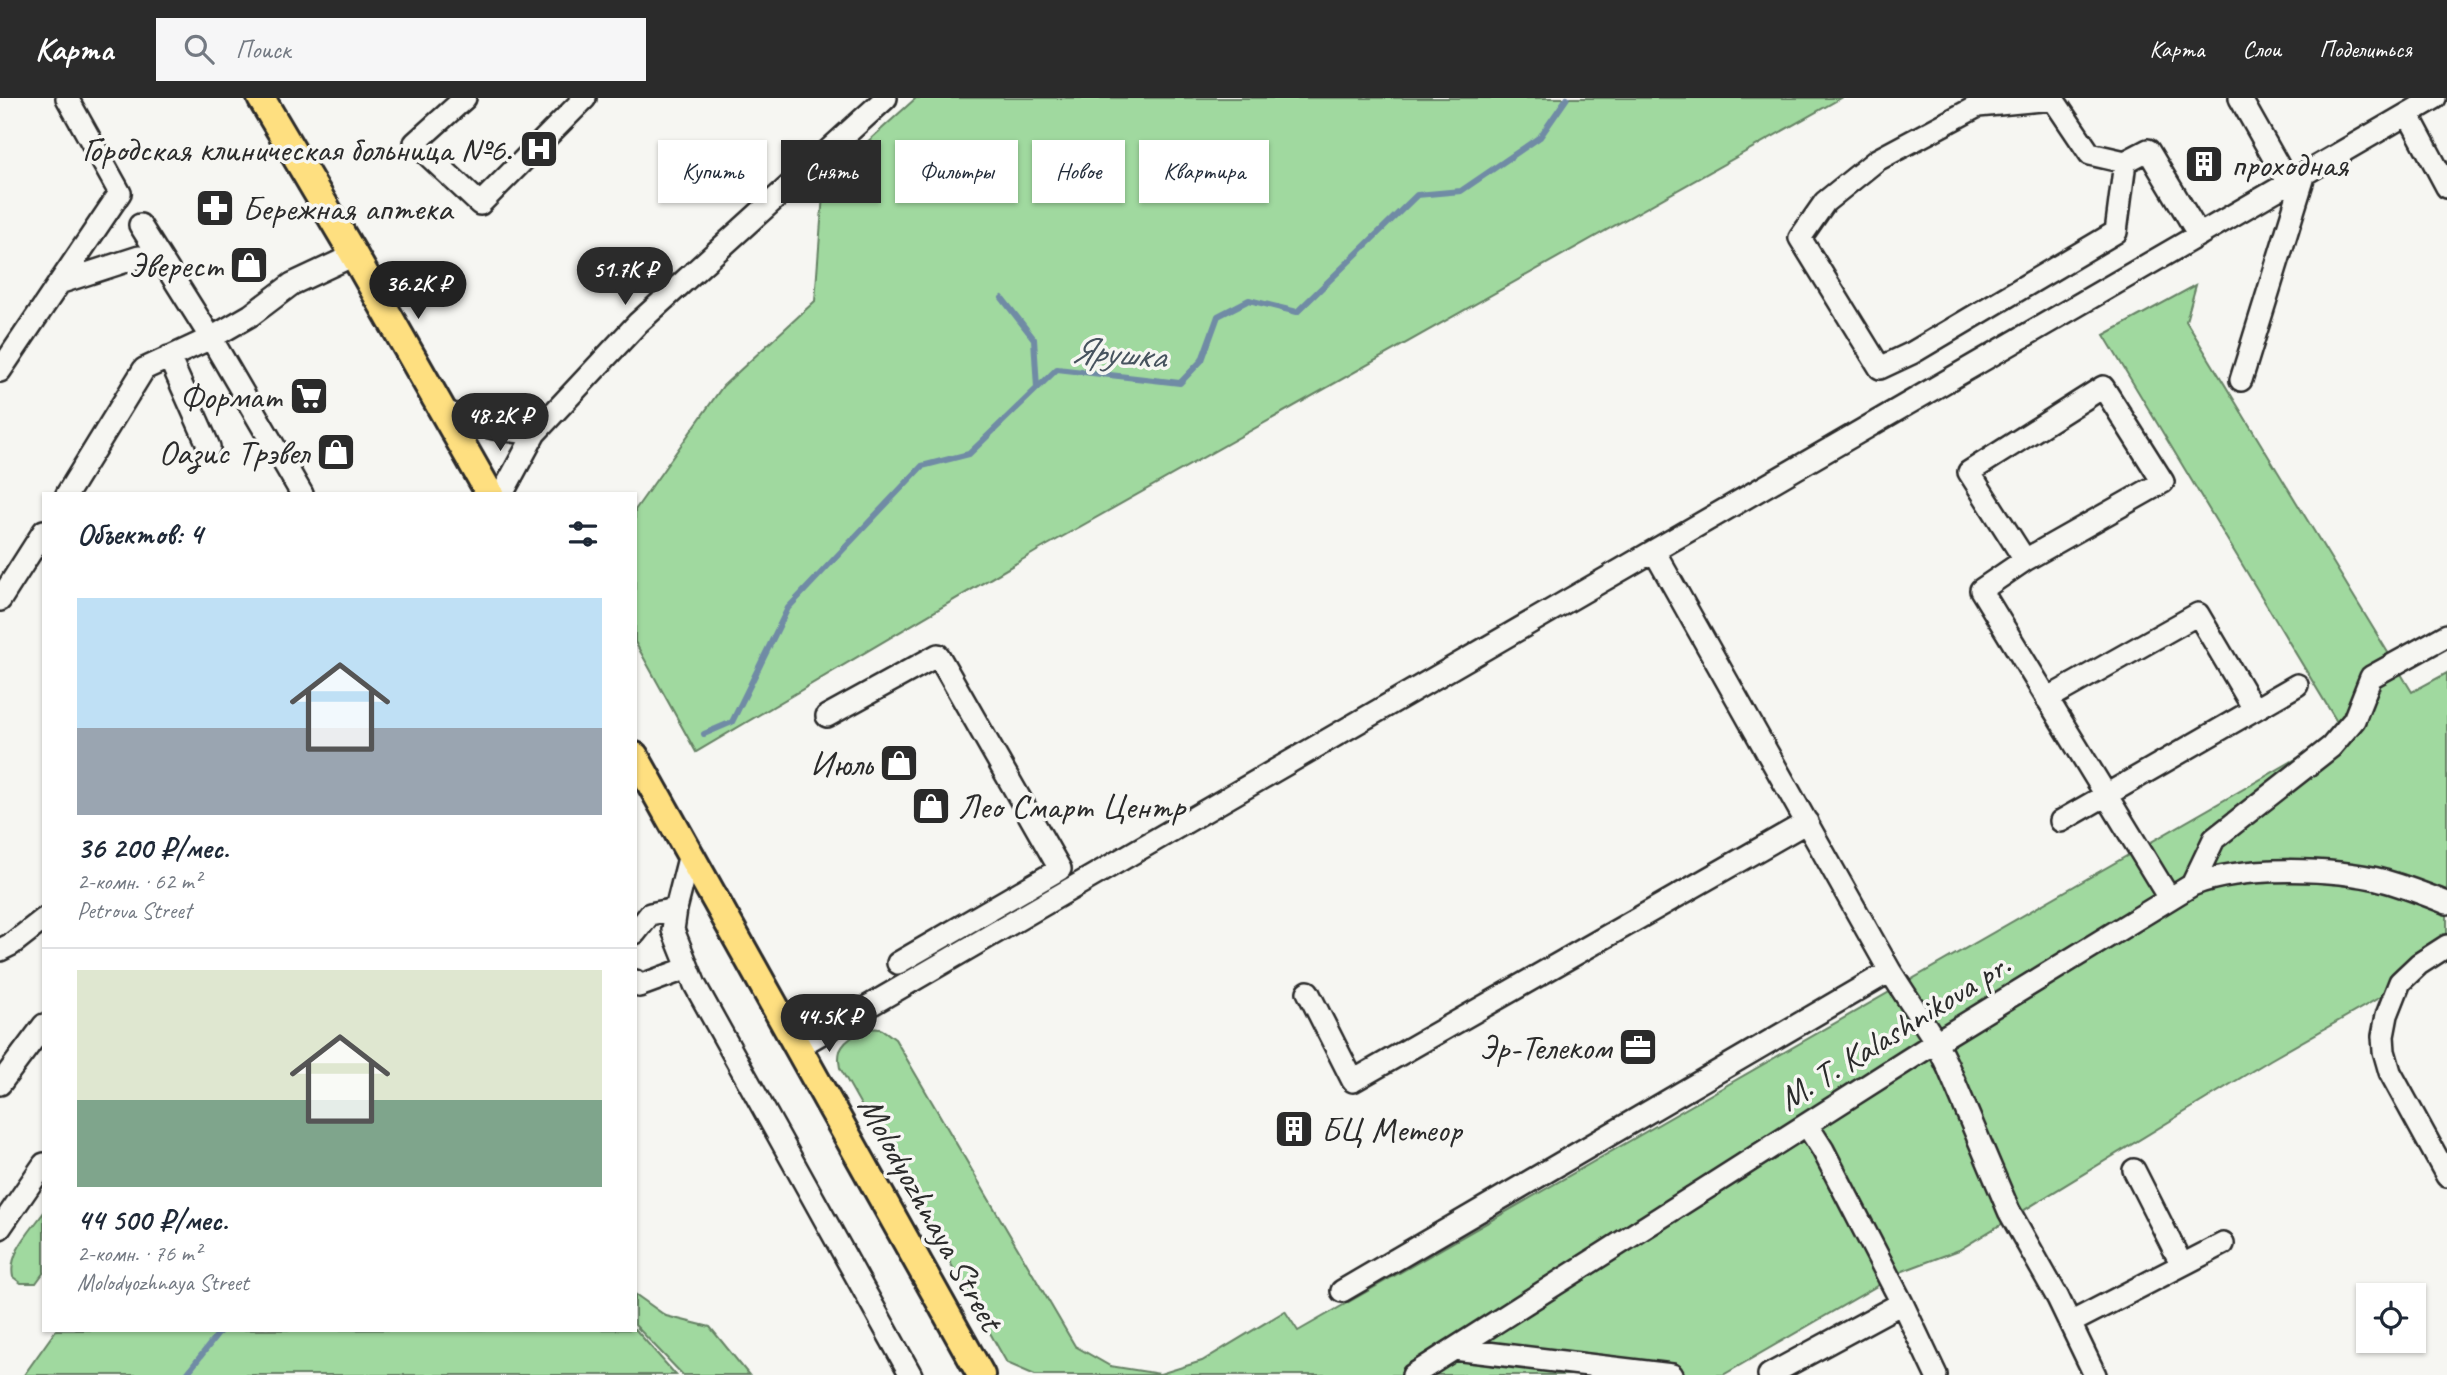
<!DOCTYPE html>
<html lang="ru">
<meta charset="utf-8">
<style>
:root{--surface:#fff;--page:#f6f6f7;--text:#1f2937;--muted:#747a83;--line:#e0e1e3;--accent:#2b2b2b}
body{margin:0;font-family:Caveat,sans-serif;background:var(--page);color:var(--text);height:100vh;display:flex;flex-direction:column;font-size:26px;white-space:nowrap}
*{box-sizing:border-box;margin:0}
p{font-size:23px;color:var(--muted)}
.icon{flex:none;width:38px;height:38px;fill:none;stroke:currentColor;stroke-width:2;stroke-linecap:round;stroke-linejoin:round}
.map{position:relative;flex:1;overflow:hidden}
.drawer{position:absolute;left:42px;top:394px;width:595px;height:840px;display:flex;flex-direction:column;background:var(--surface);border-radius:0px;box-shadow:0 2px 5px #0004}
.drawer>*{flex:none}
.top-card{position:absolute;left:658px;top:42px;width:665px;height:63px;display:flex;gap:14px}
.fabs{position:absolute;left:2356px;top:1185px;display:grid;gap:14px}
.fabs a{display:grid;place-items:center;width:70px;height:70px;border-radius:0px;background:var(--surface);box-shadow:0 2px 5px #0004;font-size:35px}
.price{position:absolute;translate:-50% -60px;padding:0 16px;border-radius:24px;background:var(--accent);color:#fff;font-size:23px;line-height:46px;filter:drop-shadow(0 2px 4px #0008)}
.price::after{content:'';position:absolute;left:50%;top:42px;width:21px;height:16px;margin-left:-10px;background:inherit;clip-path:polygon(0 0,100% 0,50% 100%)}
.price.on{background:#222;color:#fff}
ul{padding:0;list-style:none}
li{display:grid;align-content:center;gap:14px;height:371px;padding:0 35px}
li+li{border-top:2px solid var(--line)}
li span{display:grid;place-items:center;height:217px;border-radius:0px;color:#555}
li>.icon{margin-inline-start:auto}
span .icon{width:126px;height:126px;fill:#fffc;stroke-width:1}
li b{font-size:30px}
h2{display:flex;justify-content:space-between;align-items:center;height:84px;padding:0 35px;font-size:30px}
.pill{padding:0 24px;border-radius:0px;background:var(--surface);box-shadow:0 2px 5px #0004;font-size:24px;line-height:63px}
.pill.on{background:var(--accent);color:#fff}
header{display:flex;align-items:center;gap:42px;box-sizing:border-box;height:98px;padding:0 35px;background:var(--accent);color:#fff}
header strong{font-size:33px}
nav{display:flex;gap:38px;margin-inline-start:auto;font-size:24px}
.search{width:490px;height:63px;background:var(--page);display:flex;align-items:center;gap:18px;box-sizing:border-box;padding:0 24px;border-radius:0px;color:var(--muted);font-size:26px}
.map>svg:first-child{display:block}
</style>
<header>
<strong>Карта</strong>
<div class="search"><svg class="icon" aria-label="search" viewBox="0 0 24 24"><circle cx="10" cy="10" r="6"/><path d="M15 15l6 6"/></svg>Поиск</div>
<nav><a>Карта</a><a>Слои</a><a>Поделиться</a></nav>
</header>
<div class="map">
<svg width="2447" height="1277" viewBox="0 0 2447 1277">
<rect width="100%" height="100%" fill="#f6f6f2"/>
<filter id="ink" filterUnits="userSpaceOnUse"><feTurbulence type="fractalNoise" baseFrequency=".0143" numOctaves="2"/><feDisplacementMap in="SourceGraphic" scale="14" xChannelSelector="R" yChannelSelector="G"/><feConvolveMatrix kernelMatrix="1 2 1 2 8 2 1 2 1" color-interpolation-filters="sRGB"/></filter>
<g filter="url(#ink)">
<path fill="#a0d99f" stroke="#668265" stroke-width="2" d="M916,0H1841L1037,453L696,654L635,544V412L723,288L815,203L824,83Z
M2196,187L2186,223L2412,594L2447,575V861L2270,962L1959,1152L1903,1173L1723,1277H1035L1007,1265L840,970C839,964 838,959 840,953C845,941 866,928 880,931C884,932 891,938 895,941L1075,1248L1110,1268L1160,1276L1202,1263L1285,1213L1298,1233L2343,634L2104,237Z
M44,1114V1174L36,1185H21L13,1179C8,1155 30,1134 44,1114Z
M635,1196L666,1218L710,1229L749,1277H683L635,1227Z
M635,1231L676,1277H24L56,1232Z"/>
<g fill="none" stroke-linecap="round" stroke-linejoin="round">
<path stroke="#6f8ba5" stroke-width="6" d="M1002,200L1034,241L1037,290
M704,636L732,624L788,510L922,368L969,356L1057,271L1180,285L1202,262L1218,218L1249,202L1297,214L1417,97L1461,93L1540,39L1567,0
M186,1277L221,1232"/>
<g stroke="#2b2b2b" stroke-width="26">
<path id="minor" d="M465,0L415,45L480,106L585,0
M2240,0L2288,85
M2408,16L2447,89
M2125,64L2116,134L1912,255L1880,270L1800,140L1825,104L1877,62L1978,8L2053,1L2090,56L2125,64L2148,52L2199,137
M59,185L139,159
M169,259L209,349
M0,273L120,95L67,0
M2241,282L2305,75
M441,311C476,327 496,333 535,335
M67,396L144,271L211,240L140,127
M302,396L211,240L251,217L292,186L354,157
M502,396L535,335L638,225L886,0
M1654,453L1890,873
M2025,462L1969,374L2103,289L2163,384L2025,462L1981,492L2169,800
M0,502L44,433
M2047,601L2198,516L2254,611
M827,618L938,557L1060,771L898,865
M2061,723L2297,587
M690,756L676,811L673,832L695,887L911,1277
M2192,787L2214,741L2331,649L2354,622L2371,579L2447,537
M635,835L650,816L676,811
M2447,848L2419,866L2400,884L2387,917L2383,938L2384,953L2390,974L2447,1078
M0,852L12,846L44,821
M635,883L639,888L688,870
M1308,894L1353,983L1807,724
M798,949L2435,0
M0,986L44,927
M2134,1072L2182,1167
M0,1130L44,1066
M1342,1193L1890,873L1936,944L1948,969L2009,1113L2058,1200L2095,1277
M1902,1205L1936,1277
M2070,1225L2223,1146
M1454,1251L1672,1277
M1413,1277L1936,944L2192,787C2242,767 2334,770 2385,783C2406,789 2427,797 2447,805
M1769,1277L1902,1205L1823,1052L1807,1027"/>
</g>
<g stroke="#2b2b2b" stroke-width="32">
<path id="major" d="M261,0L354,157L490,396
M635,658L981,1277"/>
</g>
<use href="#minor" stroke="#f6f6f2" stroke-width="21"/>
<use href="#major" stroke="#fedf80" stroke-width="26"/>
</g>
</g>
<defs>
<g id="hospital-square" transform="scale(2.0125)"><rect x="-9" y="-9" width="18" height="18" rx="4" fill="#2b2b2b" stroke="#f6f6f2"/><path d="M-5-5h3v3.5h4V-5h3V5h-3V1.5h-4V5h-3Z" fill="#fff"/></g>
<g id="building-square" transform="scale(2.0125)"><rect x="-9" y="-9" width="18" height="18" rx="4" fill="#2b2b2b" stroke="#f6f6f2"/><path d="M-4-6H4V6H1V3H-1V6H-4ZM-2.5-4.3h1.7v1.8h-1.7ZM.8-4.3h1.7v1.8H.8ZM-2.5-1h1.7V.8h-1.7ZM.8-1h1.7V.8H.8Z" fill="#fff"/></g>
<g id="pharmacy-square" transform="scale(2.0125)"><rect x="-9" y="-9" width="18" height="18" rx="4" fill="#2b2b2b" stroke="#f6f6f2"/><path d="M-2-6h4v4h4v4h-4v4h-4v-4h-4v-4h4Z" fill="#fff"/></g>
<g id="shop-square" transform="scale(2.0125)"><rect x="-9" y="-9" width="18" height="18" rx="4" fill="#2b2b2b" stroke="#f6f6f2"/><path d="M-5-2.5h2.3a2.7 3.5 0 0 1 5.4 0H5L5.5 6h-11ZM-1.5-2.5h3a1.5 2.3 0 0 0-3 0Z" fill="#fff"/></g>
<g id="supermarket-square" transform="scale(2.0125)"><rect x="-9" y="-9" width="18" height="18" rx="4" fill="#2b2b2b" stroke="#f6f6f2"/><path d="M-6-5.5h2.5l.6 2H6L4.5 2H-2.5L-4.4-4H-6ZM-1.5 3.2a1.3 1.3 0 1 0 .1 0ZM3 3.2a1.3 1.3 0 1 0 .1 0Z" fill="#fff"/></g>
<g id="office-square" transform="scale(2.0125)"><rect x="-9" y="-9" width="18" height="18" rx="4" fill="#2b2b2b" stroke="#f6f6f2"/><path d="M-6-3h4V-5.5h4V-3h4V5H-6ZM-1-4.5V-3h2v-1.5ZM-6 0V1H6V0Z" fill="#fff"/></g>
</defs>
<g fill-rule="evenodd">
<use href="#hospital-square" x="539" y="51"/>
<use href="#building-square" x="2204" y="66"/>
<use href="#pharmacy-square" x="215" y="110"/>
<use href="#shop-square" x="249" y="167"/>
<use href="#supermarket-square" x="309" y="298"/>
<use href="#shop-square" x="336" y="354"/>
<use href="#shop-square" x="899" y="665"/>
<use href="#shop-square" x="931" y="708"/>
<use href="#office-square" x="1638" y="949"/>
<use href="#building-square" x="1294" y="1031"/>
</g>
<g text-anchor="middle" stroke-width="7" stroke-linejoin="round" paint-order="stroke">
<g font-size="35" fill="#2b2b2b" stroke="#f6f6f2" text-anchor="end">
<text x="512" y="63">Городская клиническая больница №6.</text>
<text x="2231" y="78" text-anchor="start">проходная</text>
<text x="242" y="122" text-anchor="start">Бережная аптека</text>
<text x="222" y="179">Эверест</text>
<text x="282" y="310">Формат</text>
<text x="309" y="366">Оазис Трэвел</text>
<text x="872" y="677">Июль</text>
<text x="958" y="720" text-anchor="start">Лео Смарт Центр</text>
<text x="1611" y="961">Эр-Телеком</text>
<text x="1321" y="1043" text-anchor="start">БЦ Метеор</text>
</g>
<g font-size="35" fill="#2b2b2b" stroke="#f6f6f2">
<text transform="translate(1894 933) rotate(-32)" y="12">M. T. Kalashnikova pr.</text>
<text transform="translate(931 1115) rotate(61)" y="12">Molodyozhnaya Street</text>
</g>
<g font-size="37" font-style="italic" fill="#47535e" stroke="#f6f6f2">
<text transform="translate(1118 254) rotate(4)" y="13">Ярушка</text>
</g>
</g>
</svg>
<div class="fabs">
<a><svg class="icon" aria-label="locate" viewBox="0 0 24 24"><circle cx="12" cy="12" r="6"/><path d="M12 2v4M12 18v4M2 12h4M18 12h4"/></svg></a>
</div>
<b class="price" style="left:625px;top:209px">51.7K ₽</b>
<b class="price on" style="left:418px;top:223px">36.2K ₽</b>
<b class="price" style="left:500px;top:355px">48.2K ₽</b>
<b class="price" style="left:829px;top:956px">44.5K ₽</b>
<div class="top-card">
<a class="pill">Купить</a>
<a class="pill on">Снять</a>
<a class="pill">Фильтры</a>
<a class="pill">Новое</a>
<a class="pill">Квартира</a>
</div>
<section class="drawer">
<h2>Объектов: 4<svg class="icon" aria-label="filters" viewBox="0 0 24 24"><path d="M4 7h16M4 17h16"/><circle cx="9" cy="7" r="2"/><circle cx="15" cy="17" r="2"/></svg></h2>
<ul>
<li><span style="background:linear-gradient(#bfe0f5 60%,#9aa5b1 0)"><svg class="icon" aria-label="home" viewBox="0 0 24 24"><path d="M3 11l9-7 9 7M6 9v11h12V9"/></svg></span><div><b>36 200 ₽/мес.</b><p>2-комн. · 62 m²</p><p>Petrova Street</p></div></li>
<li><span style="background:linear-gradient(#dfe7d0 60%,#7fa58c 0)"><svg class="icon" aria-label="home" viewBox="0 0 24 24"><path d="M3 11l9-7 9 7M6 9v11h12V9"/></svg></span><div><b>44 500 ₽/мес.</b><p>2-комн. · 76 m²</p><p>Molodyozhnaya Street</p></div></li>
</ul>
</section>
</div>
